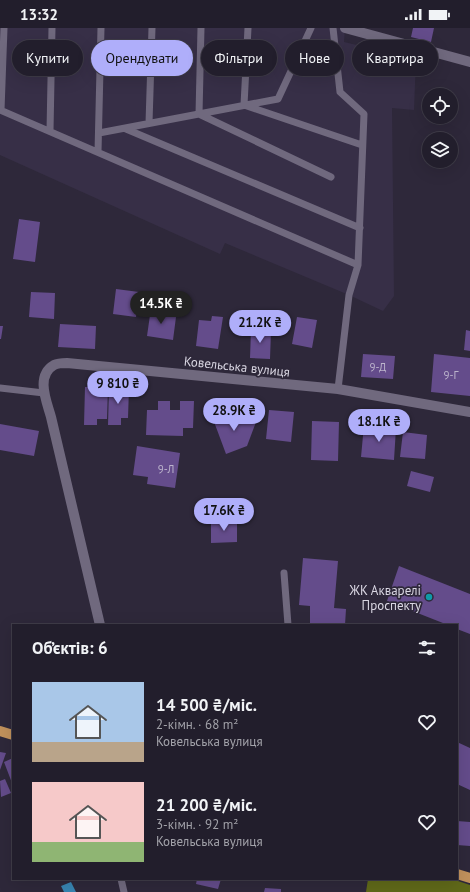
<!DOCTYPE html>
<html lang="uk">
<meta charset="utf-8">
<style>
:root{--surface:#221e2c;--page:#2a2734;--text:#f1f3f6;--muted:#a2a2a9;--line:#3f3c48;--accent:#afaefa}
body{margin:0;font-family:"PT Sans",sans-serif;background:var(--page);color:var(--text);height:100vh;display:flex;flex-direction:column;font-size:15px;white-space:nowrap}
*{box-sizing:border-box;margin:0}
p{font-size:13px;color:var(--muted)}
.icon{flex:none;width:22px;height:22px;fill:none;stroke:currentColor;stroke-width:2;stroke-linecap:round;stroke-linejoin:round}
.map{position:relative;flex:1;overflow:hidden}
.side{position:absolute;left:12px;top:596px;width:446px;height:256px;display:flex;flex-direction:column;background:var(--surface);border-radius:0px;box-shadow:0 4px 16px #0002,0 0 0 1px var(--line)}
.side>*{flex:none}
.top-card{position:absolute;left:12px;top:12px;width:446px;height:36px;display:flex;gap:8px}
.buttons{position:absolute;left:422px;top:60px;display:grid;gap:8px}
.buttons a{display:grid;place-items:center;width:36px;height:36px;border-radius:50%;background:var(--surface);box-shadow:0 4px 16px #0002,0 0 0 1px var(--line);font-size:20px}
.price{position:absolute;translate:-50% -34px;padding:0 9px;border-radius:14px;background:var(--accent);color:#111;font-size:13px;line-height:26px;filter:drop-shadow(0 1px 2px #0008)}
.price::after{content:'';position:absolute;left:50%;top:24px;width:12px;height:9px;margin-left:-6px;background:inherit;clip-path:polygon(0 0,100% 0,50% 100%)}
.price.current{background:#222;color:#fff}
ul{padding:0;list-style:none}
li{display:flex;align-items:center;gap:12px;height:100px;padding:0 20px}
li span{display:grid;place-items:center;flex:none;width:112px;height:80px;border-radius:0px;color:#555}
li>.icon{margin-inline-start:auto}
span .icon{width:48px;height:48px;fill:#fffc;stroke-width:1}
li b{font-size:17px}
h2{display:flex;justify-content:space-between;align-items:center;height:48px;padding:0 20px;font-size:17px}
.pill{padding:0 14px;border-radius:18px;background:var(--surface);box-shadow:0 4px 16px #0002,0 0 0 1px var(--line);font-size:14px;line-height:36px}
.pill.current{background:var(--accent);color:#111}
.status{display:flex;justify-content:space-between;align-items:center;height:28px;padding:0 20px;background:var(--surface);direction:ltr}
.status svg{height:11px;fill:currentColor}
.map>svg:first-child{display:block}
</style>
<div class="status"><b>13:32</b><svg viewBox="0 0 49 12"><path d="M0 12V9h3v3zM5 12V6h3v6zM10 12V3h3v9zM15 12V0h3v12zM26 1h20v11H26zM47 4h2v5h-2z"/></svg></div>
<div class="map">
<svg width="470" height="864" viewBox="0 0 470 864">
<rect width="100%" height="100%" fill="#2e283a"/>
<path fill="#372f47" d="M0,0H345L344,14L416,31L414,82L392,80L394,268L383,283L349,267L225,215L220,226L0,127Z"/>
<path fill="#606919" d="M368,851H452L470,857V864H366Z"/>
<path fill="#3885b2" d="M71,854L76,864H64L61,858Z"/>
<path fill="#644c8b" d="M413,0H434L431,14L411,9Z
M19,191L40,194L35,234L13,231Z
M116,261L139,264L136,289L113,286Z
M31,264L55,265L54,291L29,289Z
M151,280L170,283L169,288L176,289L173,312L147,308Z
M212,288L223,289L218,321L196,318L199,292L211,293Z
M297,289L317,292L312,320L292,316Z
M60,296L96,298L95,321L58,319Z
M0,298H3L1,311H0Z
M251,302L271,303L270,331L250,330Z
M466,302L470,303V323L464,322Z
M363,326L395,328L393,351L361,349Z
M434,326L470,330V368L431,364Z
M85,359H108L107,391H97V397H84Z
M109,360H129L128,390H121V397H108Z
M158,373H170V382H180V373H194L193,400H183V408L146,407L147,382H158Z
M269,382L294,384L291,414L266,411Z
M230,385L256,394L247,418L226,426L213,391Z
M312,393L339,394L338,433L311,432Z
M0,396L39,403L34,428L0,422Z
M364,397L396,400L394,432L361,429Z
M403,404L427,407L425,431L400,429Z
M137,418L180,425L175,460L147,456L148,449L133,447Z
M411,443L434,449L430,464L407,458Z
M211,493H237V514L211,515Z
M303,530L338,533L334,580L346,581L345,597H310V578L299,577Z
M399,538L470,566V606L457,601V597H448L387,573Z
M457,714L470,720V762L457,756Z
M0,724L6,725L0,742Z
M13,730V754L12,755L4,734Z
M5,751L11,765L1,769L0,753Z
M457,793L470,794V818L457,817Z
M197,851H221L218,861L196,856Z
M265,860L281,861V864H264Z"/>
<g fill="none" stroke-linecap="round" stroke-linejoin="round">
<path stroke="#70697e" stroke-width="7" d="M201,0L199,86L331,149
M248,0L244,77L362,117
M0,82L358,237L364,86L340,64L333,0
M1,82L4,0
M149,95L152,0
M126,101L360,200
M50,103L52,0
M99,105L278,71L311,0
M98,124L101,0
M0,360L44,365
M338,361L349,267L358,237
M284,545L288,597
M121,851L124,864"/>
<path stroke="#70697e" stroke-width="10" d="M345,0L470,34
M100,597L51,389C47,374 35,348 54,337C58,335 63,335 67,335L338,361L470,384"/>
<path stroke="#c1915c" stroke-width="10" d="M0,703L13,707
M457,846L470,850"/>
</g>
<circle fill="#0f9aa8" stroke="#2e283a" stroke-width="1.5" cx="429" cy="569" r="4"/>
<g text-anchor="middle" stroke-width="3.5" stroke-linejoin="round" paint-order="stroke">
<g font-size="11" fill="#bcb4cc">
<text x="378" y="343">9-Д</text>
<text x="451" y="351">9-Г</text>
<text x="166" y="445">9-Л</text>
</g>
<g font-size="13" fill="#d9d6e2" stroke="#2e283a">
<text transform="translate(237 338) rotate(6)" y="5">Ковельська вулиця</text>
</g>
<g font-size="13" fill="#d9d6e2" stroke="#2e283a" text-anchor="end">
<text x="421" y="567">ЖК Акварелі<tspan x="421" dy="15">Проспекту</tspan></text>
</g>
</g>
</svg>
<div class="buttons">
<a><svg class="icon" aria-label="locate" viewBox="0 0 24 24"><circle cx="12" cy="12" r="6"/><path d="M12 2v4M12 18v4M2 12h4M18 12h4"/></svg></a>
<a><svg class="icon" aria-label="layers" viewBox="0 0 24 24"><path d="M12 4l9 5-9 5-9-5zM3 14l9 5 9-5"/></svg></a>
</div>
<b class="price current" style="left:161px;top:297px">14.5K ₴</b>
<b class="price" style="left:260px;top:316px">21.2K ₴</b>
<b class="price" style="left:118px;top:377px">9 810 ₴</b>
<b class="price" style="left:234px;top:404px">28.9K ₴</b>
<b class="price" style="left:379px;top:415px">18.1K ₴</b>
<b class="price" style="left:224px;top:504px">17.6K ₴</b>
<div class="top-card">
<a class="pill">Купити</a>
<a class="pill current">Орендувати</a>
<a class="pill">Фільтри</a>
<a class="pill">Нове</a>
<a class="pill">Квартира</a>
</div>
<section class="side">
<h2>Об’єктів: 6<svg class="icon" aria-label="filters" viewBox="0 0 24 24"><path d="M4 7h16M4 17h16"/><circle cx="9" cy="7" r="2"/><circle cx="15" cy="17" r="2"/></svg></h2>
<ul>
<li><span style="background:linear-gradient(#a9c7e8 75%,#b9a48a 0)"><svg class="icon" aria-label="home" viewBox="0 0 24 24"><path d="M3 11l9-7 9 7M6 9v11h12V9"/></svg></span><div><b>14 500 ₴/міс.</b><p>2-кімн. · 68 m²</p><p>Ковельська вулиця</p></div><svg class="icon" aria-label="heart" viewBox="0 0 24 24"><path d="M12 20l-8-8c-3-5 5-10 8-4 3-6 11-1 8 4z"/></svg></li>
<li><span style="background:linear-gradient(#f6c9c9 75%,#8fb573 0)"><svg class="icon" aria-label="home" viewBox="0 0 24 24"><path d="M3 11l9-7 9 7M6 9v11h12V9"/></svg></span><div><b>21 200 ₴/міс.</b><p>3-кімн. · 92 m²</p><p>Ковельська вулиця</p></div><svg class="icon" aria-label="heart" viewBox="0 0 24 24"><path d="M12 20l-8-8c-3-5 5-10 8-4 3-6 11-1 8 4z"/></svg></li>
</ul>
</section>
</div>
